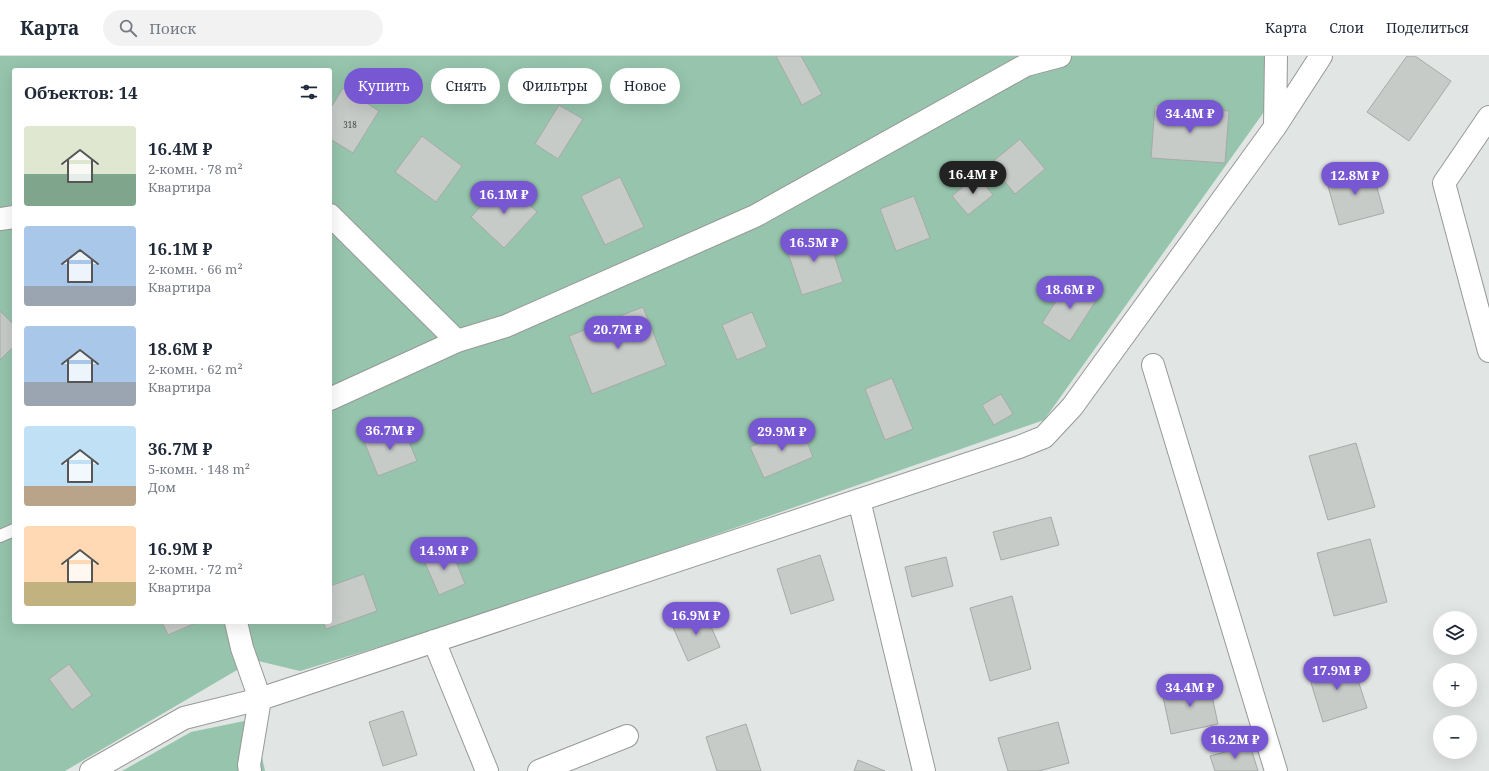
<!DOCTYPE html>
<html lang="ru">
<meta charset="utf-8">
<style>
:root{--surface:#fff;--page:#f2f2f3;--text:#1f2937;--muted:#747a83;--line:#e0e1e3;--accent:#7858d2}
body{margin:0;font-family:"Noto Serif",serif;background:var(--page);color:var(--text);height:100vh;display:flex;flex-direction:column;font-size:15px;white-space:nowrap}
*{box-sizing:border-box;margin:0}
p{font-size:13px;color:var(--muted)}
.icon{flex:none;width:22px;height:22px;fill:none;stroke:currentColor;stroke-width:2;stroke-linecap:round;stroke-linejoin:round}
.map{position:relative;flex:1;overflow:hidden}
.side{position:absolute;left:12px;top:12px;width:320px;height:556px;display:flex;flex-direction:column;background:var(--surface);border-radius:4px;box-shadow:0 4px 16px #0002}
.side>*{flex:none}
.guide{position:absolute;left:344px;top:12px;width:380px;height:36px;display:flex;gap:8px}
.controls{position:absolute;left:1433px;top:555px;display:grid;gap:8px}
.controls a{display:grid;place-items:center;width:44px;height:44px;border-radius:50%;background:var(--surface);box-shadow:0 4px 16px #0002;font-size:20px}
.price{position:absolute;translate:-50% -34px;padding:0 9px;border-radius:14px;background:var(--accent);color:#fff;font-size:13px;line-height:26px;filter:drop-shadow(0 1px 2px #0008)}
.price::after{content:'';position:absolute;left:50%;top:24px;width:12px;height:9px;margin-left:-6px;background:inherit;clip-path:polygon(0 0,100% 0,50% 100%)}
.price.active{background:#222;color:#fff}
ul{padding:0;list-style:none}
li{display:flex;align-items:center;gap:12px;height:100px;padding:0 12px}
li span{display:grid;place-items:center;flex:none;width:112px;height:80px;border-radius:4px;color:#555}
li>.icon{margin-inline-start:auto}
span .icon{width:48px;height:48px;fill:#fffc;stroke-width:1}
li b{font-size:17px}
h2{display:flex;justify-content:space-between;align-items:center;height:48px;padding:0 12px;font-size:17px}
.chip{padding:0 14px;border-radius:18px;background:var(--surface);box-shadow:0 4px 16px #0002;font-size:14px;line-height:36px}
.chip.active{background:var(--accent);color:#fff}
header{display:flex;align-items:center;gap:24px;box-sizing:border-box;height:56px;padding:0 20px;background:var(--surface);border-bottom:1px solid var(--line)}
header strong{font-size:19px}
nav{display:flex;gap:22px;margin-inline-start:auto;font-size:14px}
.search{width:280px;height:36px;background:var(--page);display:flex;align-items:center;gap:10px;box-sizing:border-box;padding:0 14px;border-radius:22px;color:var(--muted);font-size:15px}
.map>svg:first-child{display:block}
</style>
<header>
<strong>Карта</strong>
<div class="search"><svg class="icon" aria-label="search" viewBox="0 0 24 24"><circle cx="10" cy="10" r="6"/><path d="M15 15l6 6"/></svg>Поиск</div>
<nav><a>Карта</a><a>Слои</a><a>Поделиться</a></nav>
</header>
<div class="map">
<svg width="1489" height="715" viewBox="0 0 1489 715">
<rect width="100%" height="100%" fill="#e1e5e3"/>
<path fill="#96c4ac" fill-rule="evenodd" d="M0,0H1270L1266,53L1044,364L503,553L300,615L254,604L65,715H0ZM14,14H330V566H14Z
M254,663L265,715H122L191,676Z"/>
<path fill="#c7cbc8" stroke="#a6aaa8" d="M776,0H801L822,38L802,49Z
M1407,0H1415L1451,25L1409,85L1367,56Z
M343,32L379,55L353,97L330,83V53Z
M559,49L583,63L558,103L535,88Z
M1155,50L1229,55L1225,107L1151,102Z
M422,80L462,110L436,146L395,116Z
M1020,83L1045,113L1015,138L990,108Z
M1371,110L1384,157L1339,169L1326,123Z
M977,119L993,139L968,159L952,140Z
M620,121L644,171L605,189L581,140Z
M504,126L537,156L504,192L471,161Z
M914,140L930,182L896,195L880,153Z
M826,174L843,226L802,239L785,188Z
M1071,222L1099,240L1070,285L1042,267Z
M643,251L666,309L592,338L569,280Z
M0,255L14,269V290L0,304Z
M752,256L767,291L737,304L722,269Z
M892,322L913,373L885,384L865,333Z
M1001,338L1013,358L994,369L982,349Z
M402,369L417,405L378,420L364,385Z
M800,369L813,401L764,422L750,391Z
M1356,387L1375,451L1328,464L1309,400Z
M1051,461L1059,489L1001,504L993,476Z
M1370,483L1387,546L1334,560L1317,497Z
M450,491L465,528L439,539L423,502Z
M820,499L834,544L791,558L777,513Z
M946,501L953,530L912,541L905,511Z
M364,518L377,555L326,573L323,566H330V530Z
M1012,540L1031,613L990,625L970,552Z
M704,555L720,591L688,605L672,569Z
M162,566H198L168,579Z
M1351,603L1367,652L1323,666L1308,617Z
M69,608L92,639L72,654L49,623Z
M1209,626L1218,668L1171,678L1162,636Z
M403,655L417,699L383,710L369,666Z
M1058,666L1069,707L1039,715H1008L998,682Z
M746,668L761,715H717L706,681Z
M1250,689L1258,715H1215L1210,700Z
M858,704L885,715H854Z"/>
<g fill="none" stroke-linecap="round" stroke-linejoin="round">
<g stroke="#969997" stroke-width="14">
<path id="lane" d="M0,480L14,474"/>
</g>
<g stroke="#969997" stroke-width="24">
<path id="street" d="M1489,61L1444,127L1489,295
M1275,71L1276,0
M330,159L457,285
M0,163L14,161
M1153,309L1276,715
M330,343L457,285L506,270L755,160L1026,9L1060,0
M859,444L924,715
M236,566L242,592L260,643L249,709L250,715
M434,585L487,715
M91,715L184,662L260,643L1019,391L1044,381L1072,351L1275,71L1321,0
M539,715L627,680"/>
</g>
<use href="#lane" stroke="#fff" stroke-width="12"/>
<use href="#street" stroke="#fff" stroke-width="22"/>
</g>
<g text-anchor="middle" stroke-width="3" stroke-linejoin="round" paint-order="stroke">
<g font-size="8" fill="#444645">
<text x="350" y="72">318</text>
</g>
</g>
</svg>
<div class="controls">
<a><svg class="icon" aria-label="layers" viewBox="0 0 24 24"><path d="M12 4l9 5-9 5-9-5zM3 14l9 5 9-5"/></svg></a>
<a>+</a>
<a>−</a>
</div>
<b class="price" style="left:1190px;top:78px">34.4M ₽</b>
<b class="price active" style="left:973px;top:139px">16.4M ₽</b>
<b class="price" style="left:1355px;top:140px">12.8M ₽</b>
<b class="price" style="left:504px;top:159px">16.1M ₽</b>
<b class="price" style="left:814px;top:207px">16.5M ₽</b>
<b class="price" style="left:1070px;top:254px">18.6M ₽</b>
<b class="price" style="left:618px;top:294px">20.7M ₽</b>
<b class="price" style="left:390px;top:395px">36.7M ₽</b>
<b class="price" style="left:782px;top:396px">29.9M ₽</b>
<b class="price" style="left:444px;top:515px">14.9M ₽</b>
<b class="price" style="left:696px;top:580px">16.9M ₽</b>
<b class="price" style="left:1337px;top:635px">17.9M ₽</b>
<b class="price" style="left:1190px;top:652px">34.4M ₽</b>
<b class="price" style="left:1235px;top:704px">16.2M ₽</b>
<div class="guide">
<a class="chip active">Купить</a>
<a class="chip">Снять</a>
<a class="chip">Фильтры</a>
<a class="chip">Новое</a>
</div>
<section class="side">
<h2>Объектов: 14<svg class="icon" aria-label="filters" viewBox="0 0 24 24"><path d="M4 7h16M4 17h16"/><circle cx="9" cy="7" r="2"/><circle cx="15" cy="17" r="2"/></svg></h2>
<ul>
<li><span style="background:linear-gradient(#dfe7d0 60%,#7fa58c 0)"><svg class="icon" aria-label="home" viewBox="0 0 24 24"><path d="M3 11l9-7 9 7M6 9v11h12V9"/></svg></span><div><b>16.4M ₽</b><p>2-комн. · 78 m²</p><p>Квартира</p></div></li>
<li><span style="background:linear-gradient(#a9c7e8 75%,#9aa5b1 0)"><svg class="icon" aria-label="home" viewBox="0 0 24 24"><path d="M3 11l9-7 9 7M6 9v11h12V9"/></svg></span><div><b>16.1M ₽</b><p>2-комн. · 66 m²</p><p>Квартира</p></div></li>
<li><span style="background:linear-gradient(#a9c7e8 70%,#9aa5b1 0)"><svg class="icon" aria-label="home" viewBox="0 0 24 24"><path d="M3 11l9-7 9 7M6 9v11h12V9"/></svg></span><div><b>18.6M ₽</b><p>2-комн. · 62 m²</p><p>Квартира</p></div></li>
<li><span style="background:linear-gradient(#bfe0f5 75%,#b9a48a 0)"><svg class="icon" aria-label="home" viewBox="0 0 24 24"><path d="M3 11l9-7 9 7M6 9v11h12V9"/></svg></span><div><b>36.7M ₽</b><p>5-комн. · 148 m²</p><p>Дом</p></div></li>
<li><span style="background:linear-gradient(#ffd9b3 70%,#c2b280 0)"><svg class="icon" aria-label="home" viewBox="0 0 24 24"><path d="M3 11l9-7 9 7M6 9v11h12V9"/></svg></span><div><b>16.9M ₽</b><p>2-комн. · 72 m²</p><p>Квартира</p></div></li>
</ul>
</section>
</div>
